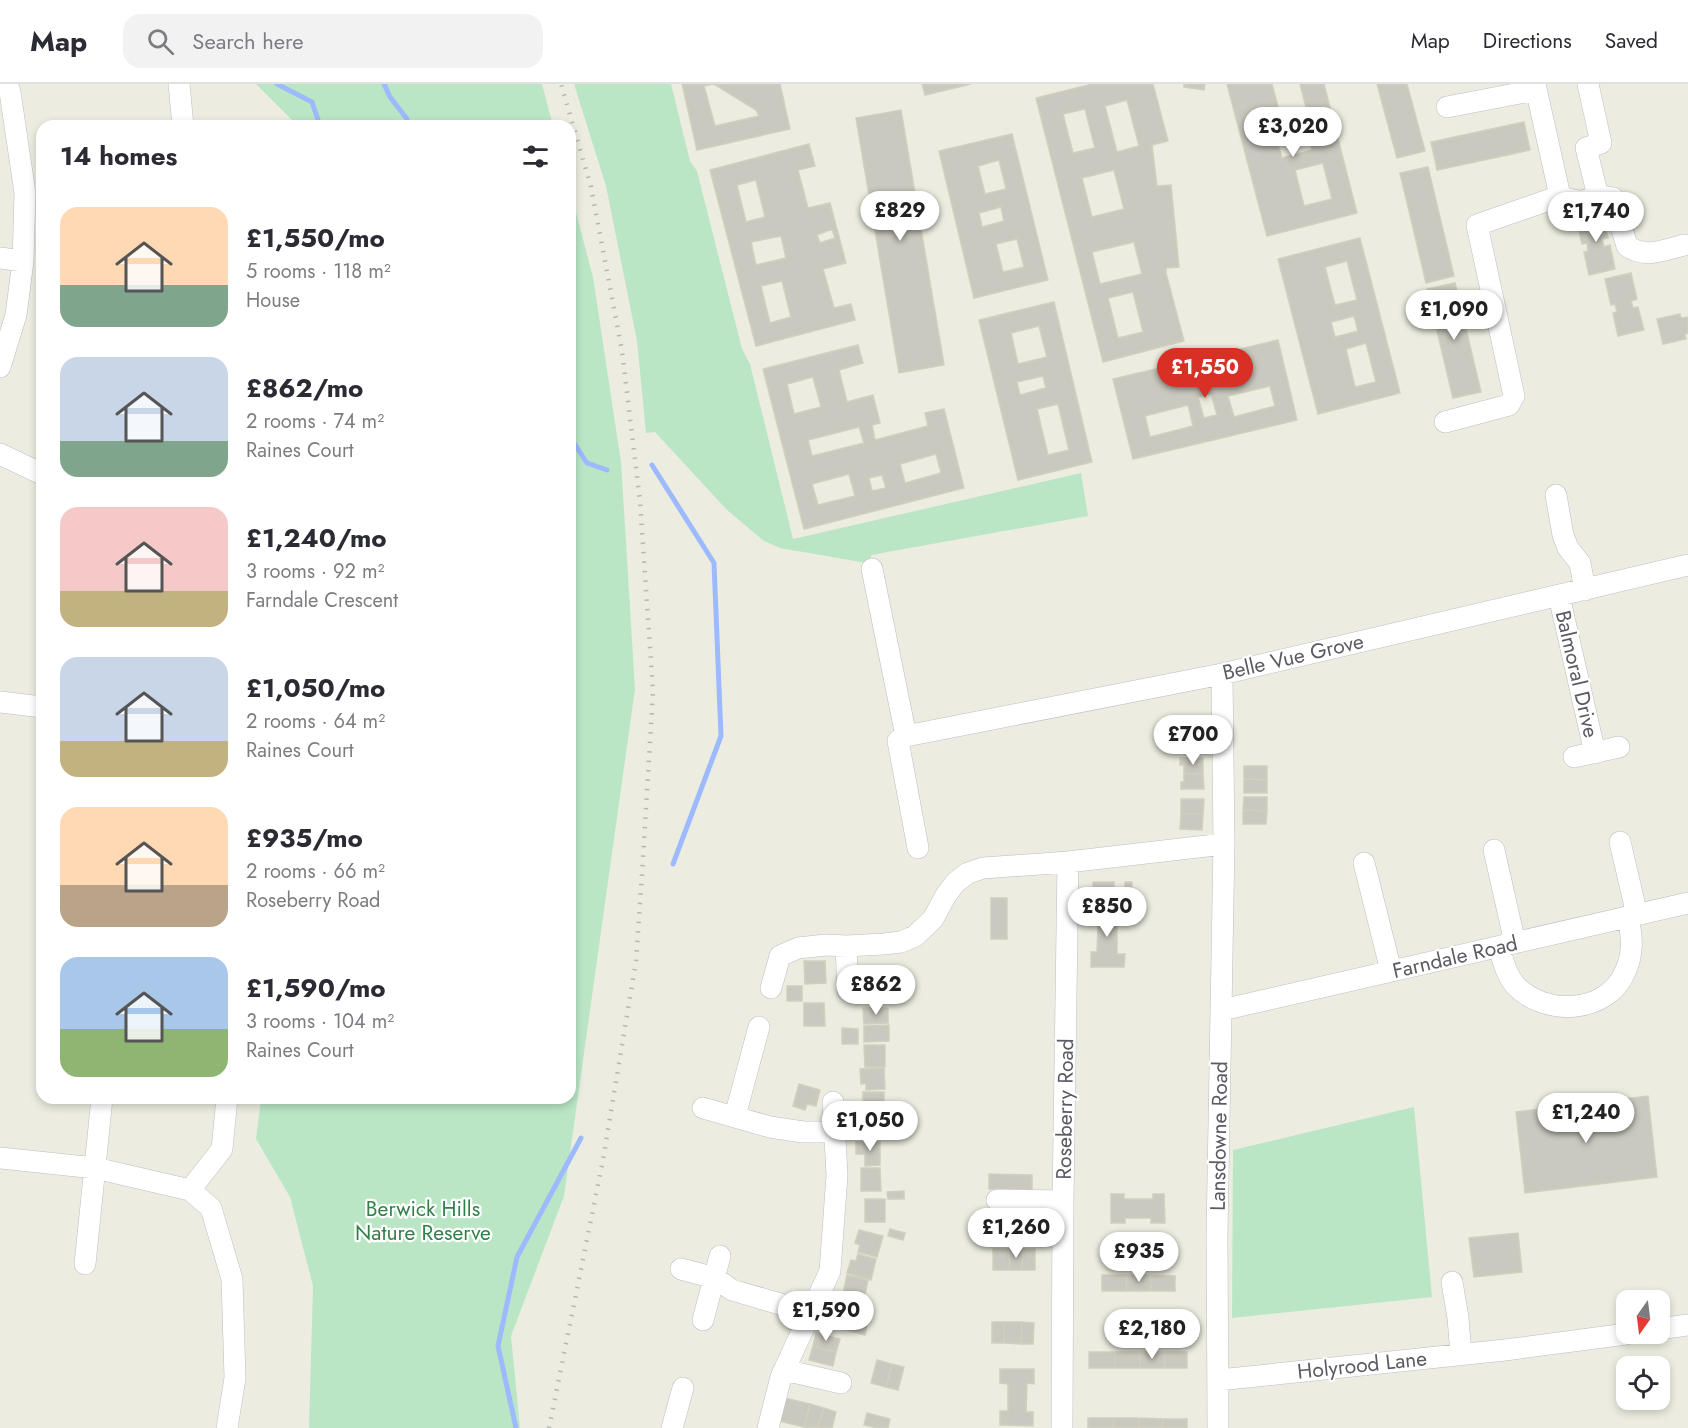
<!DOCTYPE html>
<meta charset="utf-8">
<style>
:root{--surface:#fff;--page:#f2f2f3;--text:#2b2b33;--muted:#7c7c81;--line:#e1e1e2;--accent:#d93025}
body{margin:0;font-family:Jost,sans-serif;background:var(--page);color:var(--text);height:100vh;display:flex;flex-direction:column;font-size:22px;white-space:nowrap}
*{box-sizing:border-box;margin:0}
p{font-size:20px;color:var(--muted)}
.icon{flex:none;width:33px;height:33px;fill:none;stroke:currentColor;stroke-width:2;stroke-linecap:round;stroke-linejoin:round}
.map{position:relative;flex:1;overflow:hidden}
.side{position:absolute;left:36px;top:36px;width:540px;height:984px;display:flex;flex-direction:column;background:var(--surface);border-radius:18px;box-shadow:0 3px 9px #0003}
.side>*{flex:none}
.needle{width:39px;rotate:194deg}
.tools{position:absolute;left:1616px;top:1206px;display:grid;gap:12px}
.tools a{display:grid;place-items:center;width:54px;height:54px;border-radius:12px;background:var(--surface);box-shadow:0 3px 9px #0003;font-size:30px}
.price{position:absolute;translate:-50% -51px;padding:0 14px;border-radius:21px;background:#fff;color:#222;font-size:20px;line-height:39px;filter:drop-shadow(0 2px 3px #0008)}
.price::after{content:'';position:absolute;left:50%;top:36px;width:18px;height:14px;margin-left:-9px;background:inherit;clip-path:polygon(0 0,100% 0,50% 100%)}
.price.selected{background:var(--accent);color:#fff}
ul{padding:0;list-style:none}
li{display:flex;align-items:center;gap:18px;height:150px;padding:0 24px}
li span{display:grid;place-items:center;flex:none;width:168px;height:120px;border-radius:18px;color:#555}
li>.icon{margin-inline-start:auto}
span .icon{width:72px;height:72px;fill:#fffc;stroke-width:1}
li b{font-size:26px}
h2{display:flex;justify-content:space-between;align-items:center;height:72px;padding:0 24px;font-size:26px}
header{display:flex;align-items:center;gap:36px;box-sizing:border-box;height:84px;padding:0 30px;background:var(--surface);border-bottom:2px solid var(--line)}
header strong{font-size:28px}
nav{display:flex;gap:33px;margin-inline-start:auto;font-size:21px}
.search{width:420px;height:54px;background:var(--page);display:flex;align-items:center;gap:15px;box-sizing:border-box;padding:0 21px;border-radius:18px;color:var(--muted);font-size:22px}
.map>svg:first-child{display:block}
</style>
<header>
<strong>Map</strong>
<div class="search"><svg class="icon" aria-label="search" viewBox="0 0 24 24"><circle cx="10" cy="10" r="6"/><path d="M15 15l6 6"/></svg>Search here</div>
<nav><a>Map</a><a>Directions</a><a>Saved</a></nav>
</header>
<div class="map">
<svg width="1688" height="1344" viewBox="0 0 1688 1344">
<rect width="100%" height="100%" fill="#ecede0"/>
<path fill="#bae6c6" d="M256,0H542L553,42H298Z
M574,0H671L690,77L697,87L742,265L750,280L793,455L1081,389L1088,432L871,471L872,480L780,464L764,457L727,426L655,348L646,349L637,257L606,102Z
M570,106L593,193L621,378L635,605L564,1112L511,1252L520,1344H309L313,1202L290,1113L256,1055L261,1014H570Z
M1414,1023L1432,1213L1232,1234L1233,1066Z"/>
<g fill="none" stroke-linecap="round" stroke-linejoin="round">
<path stroke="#9dbaff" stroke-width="5" d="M277,0L312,18L320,42
M384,0L390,13L407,35L408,42
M570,353L587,379L607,386
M652,381L714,479L721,652L673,780
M516,1344L498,1262L517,1173L581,1054"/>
</g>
<path fill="#c9c9bf" stroke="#d1d0be" stroke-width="1.5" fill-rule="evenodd" d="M682,0H780L790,45L697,66ZM714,0L756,26L759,32L715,42L704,2Z
M922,0H971L925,11Z
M1092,0H1153L1168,57L1152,61L1157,102L1171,101L1179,183L1166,184V189L1184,257L1103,278L1036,14ZM1127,16L1139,62L1117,68L1105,22ZM1085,25L1095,64L1073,69L1063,30ZM1114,86L1124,125L1092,133L1082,94ZM1134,158L1142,190L1100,200L1092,168ZM1133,208L1143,248L1118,254L1108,214Z
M1184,0H1205L1204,6L1184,3Z
M1227,0H1272L1282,38L1308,31L1300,0H1324L1357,129L1267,152ZM1308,49L1312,66L1282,74L1277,57ZM1323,79L1332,115L1304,122L1295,86Z
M1377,0H1407L1425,67L1397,74Z
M901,26L944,281L899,289L856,34Z
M1524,38L1530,66L1437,86L1431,58Z
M1012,50L1048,196L974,214L939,67ZM999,76L1006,105L985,110L978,82ZM1001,123L1004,137L982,143L979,129ZM1017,155L1024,183L1003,188L996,160Z
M809,60L815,82L798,86L808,124L830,119L846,179L823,185L834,224L851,220L855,236L756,262L710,86ZM756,96L765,133L746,138L737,101ZM832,145L835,154L820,159L817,151ZM781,152L786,174L756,181L751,158ZM782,197L791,233L770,239L761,202Z
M1428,83L1454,192L1426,199L1400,89Z
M1602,128L1608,154L1602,155L1604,163L1610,161L1615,185L1589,191L1584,168L1588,167L1587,159L1582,160L1576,134Z
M1360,154L1400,309L1318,330L1278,175ZM1347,177L1357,216L1335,221L1325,183ZM1354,232L1358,247L1335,253L1331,238ZM1366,259L1376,298L1355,303L1346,265Z
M1631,189L1637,215L1631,217L1633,224L1638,223L1644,246L1618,252L1613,229L1617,228L1615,220L1611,221L1605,195Z
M1455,199L1481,308L1453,314L1427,205Z
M1054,218L1092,378L1018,396L979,236ZM1039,242L1047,273L1018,280L1011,249ZM1043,292L1046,304L1020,311L1017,298ZM1058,320L1069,366L1048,371L1037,325Z
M1680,230L1681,234L1688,233V249L1685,250L1686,255L1663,260L1657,235Z
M1278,256L1297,336L1133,375L1113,295ZM1270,302L1275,322L1234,333L1228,312ZM1211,310L1217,331L1204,334L1198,313ZM1188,321L1193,342L1150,353L1145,332Z
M858,261L863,279L839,286L847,318L873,311L880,339L872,341L875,356L928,342L925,329L944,325L964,404L804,445L763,285ZM813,293L821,323L794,330L787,300ZM859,343L864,359L812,372L808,356ZM936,370L941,389L905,399L900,380ZM849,390L855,412L818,421L812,400ZM882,391L886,404L872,407L869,394Z
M1180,674H1203V690H1184V681H1180Z
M1244,682H1267V696L1244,695Z
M1184,690H1203L1204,705H1181V698H1184Z
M1244,695L1267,696V709H1244Z
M1244,713H1267V727L1243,726Z
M1181,715H1204L1203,730H1181Z
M1243,726L1267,727L1266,740H1243Z
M1181,730H1203L1202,746L1180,745Z
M1093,798H1114V812H1093Z
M1125,798H1132V812H1125Z
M991,814H1007V855H991Z
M1089,825H1124V840H1117V870H1125L1124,883H1091V868H1097L1098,841L1089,840Z
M804,877H825L826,899L805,900Z
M787,902H802V917H787Z
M804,919H824L825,942H804Z
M863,924H888V939L864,940Z
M889,941V957L864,958V942Z
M842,944L858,945V960H842Z
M864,961H885V983H865Z
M884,984L885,1005L866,1006V999L861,1000L860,985Z
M799,1000L820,1006L816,1022L807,1020L805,1026L793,1022Z
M863,1008H884V1030L863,1031Z
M1648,1012L1657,1093L1525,1109L1516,1028Z
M853,1033H877L878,1054H860L859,1048H853Z
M856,1058H880V1081L865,1082V1070H856Z
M861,1084H880L881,1107H861Z
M989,1090L1032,1091V1106L989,1105Z
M904,1107V1115H888L887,1108Z
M1111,1110H1124V1115H1153V1110H1164L1165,1139H1151V1134H1125V1139H1111Z
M865,1115H885V1138H865Z
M989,1127L1032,1128V1143H989Z
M890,1145L905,1149L903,1156L888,1152Z
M859,1146L883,1152L877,1173L858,1168L860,1161L855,1159Z
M1518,1149L1522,1188L1474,1193L1469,1154Z
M993,1165H1009V1186H993Z
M1009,1165H1023L1022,1186H1009Z
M1023,1165H1035V1186H1022Z
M858,1170L876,1175L871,1196L847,1189L851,1176L856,1177Z
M847,1191L868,1196L864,1215L843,1210Z
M1102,1191H1127L1126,1207H1102Z
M1127,1191H1151V1207H1126Z
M1151,1191L1175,1192V1207H1151Z
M848,1217L872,1222L868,1237L845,1231Z
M845,1231L868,1237L865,1251L841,1244Z
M992,1238H1004V1259H992Z
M1004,1238H1022L1021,1260L1004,1259Z
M1022,1238L1034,1239L1033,1260H1021Z
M816,1249L840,1255L836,1268L813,1262Z
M813,1262L836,1268L833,1282L809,1276Z
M1089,1268H1115V1284H1089Z
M1115,1268H1139L1140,1284H1115Z
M1139,1268H1165V1284H1140Z
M1165,1268H1187V1284H1165Z
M877,1276L892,1280L886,1303L871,1299Z
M892,1280L904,1283L898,1306L886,1303Z
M1000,1285H1034V1300L1027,1299L1026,1328H1033V1342L1000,1341V1327H1008V1300L1000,1299Z
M785,1314L810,1320L804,1343L779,1337Z
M810,1320L824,1324L818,1344L804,1343Z
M824,1324L836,1328L832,1344H818Z
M867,1329L890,1335L888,1344H877L864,1341Z
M1088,1334H1114L1113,1344H1088Z
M1114,1334H1139V1344H1113Z
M1139,1334L1163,1335L1162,1344H1139Z
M1163,1335H1187V1344H1162Z"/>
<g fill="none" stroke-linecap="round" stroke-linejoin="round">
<g stroke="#bdbdc4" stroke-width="22">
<path id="minor" d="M179,0L183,42
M1447,23L1536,6
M1560,112C1575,118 1583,119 1598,112L1586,64L1601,59L1588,0
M1598,112L1613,114L1627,162C1646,175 1664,166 1684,161
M0,174L23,177
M0,283L16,231L23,177L25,109L10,8L7,0
M1445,338L1509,321L1514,312L1477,141L1560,112L1535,0
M0,370L42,390
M1556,411L1563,451L1568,464L1580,479L1585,506
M872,485L906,652
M1559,512L1595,669
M0,618L42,623
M1574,673L1619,663
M1620,758L1637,831
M918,764L898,657L906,652L1222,590L1688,481
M1494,766L1515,859
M1364,779L1391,887
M846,862L848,907
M1499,863C1503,877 1506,890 1515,901C1545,933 1607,930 1625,888C1634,869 1632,852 1628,833
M771,904L780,872L798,864L826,861L846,862L884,860L901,858L915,852L933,835L946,811L956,798L968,789L983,784L1068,778L1224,760
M1222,926L1688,819
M703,1024L770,1043L803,1048H834
M735,1032L759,943
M0,1074L95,1084L190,1106L211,1124L232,1195L235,1294L227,1344
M190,1106L222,1065L227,1014
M997,1116L1063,1117
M85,1180L102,1014
M681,1185L715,1194L732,1206L811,1229
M1452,1198L1458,1234L1461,1270
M703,1236L720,1172
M1659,1245L1688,1241
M784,1286L841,1299
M1219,1296L1505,1266L1626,1250
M672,1344L683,1304
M768,1344L781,1293L830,1187L837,1091L833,1018
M1062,1344L1063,1117L1068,778
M1218,1344L1217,1150L1224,760L1222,590"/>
</g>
<use href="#minor" stroke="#fff" stroke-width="21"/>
<path stroke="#b6b6b7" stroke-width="4.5" stroke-dasharray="1.5 8" stroke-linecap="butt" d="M549,1344L603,1076L636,877L642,790L653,608L640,417L622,267L591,103L561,0"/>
</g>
<g text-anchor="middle" stroke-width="4.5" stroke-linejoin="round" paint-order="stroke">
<g font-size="21" fill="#595a62" stroke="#fff">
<text transform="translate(1293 573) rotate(-13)" y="7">Belle Vue Grove</text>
<text transform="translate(1577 590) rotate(77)" y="7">Balmoral Drive</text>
<text transform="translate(1455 873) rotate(-13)" y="7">Farndale Road</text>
<text transform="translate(1065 1025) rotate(-89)" y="7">Roseberry Road</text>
<text transform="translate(1219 1052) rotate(-89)" y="7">Lansdowne Road</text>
<text transform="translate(1362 1281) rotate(-6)" y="7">Holyrood Lane</text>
</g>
<g font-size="21" fill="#308149" stroke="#fff">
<text x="423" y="1132">Berwick Hills<tspan x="423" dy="24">Nature Reserve</tspan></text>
</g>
</g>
</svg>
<div class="tools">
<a><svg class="needle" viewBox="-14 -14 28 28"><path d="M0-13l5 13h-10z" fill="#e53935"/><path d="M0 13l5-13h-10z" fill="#7c7c81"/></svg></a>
<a><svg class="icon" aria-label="locate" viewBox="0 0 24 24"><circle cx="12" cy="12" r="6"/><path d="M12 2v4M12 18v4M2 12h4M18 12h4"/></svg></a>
</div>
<b class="price" style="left:1293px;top:74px">£3,020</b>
<b class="price" style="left:900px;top:158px">£829</b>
<b class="price" style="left:1596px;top:159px">£1,740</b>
<b class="price" style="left:1454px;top:257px">£1,090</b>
<b class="price selected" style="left:1205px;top:315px">£1,550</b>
<b class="price" style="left:1193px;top:682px">£700</b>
<b class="price" style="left:1107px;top:854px">£850</b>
<b class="price" style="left:876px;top:932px">£862</b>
<b class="price" style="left:1586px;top:1060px">£1,240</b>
<b class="price" style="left:870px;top:1068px">£1,050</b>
<b class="price" style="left:1016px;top:1175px">£1,260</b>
<b class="price" style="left:1139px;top:1199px">£935</b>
<b class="price" style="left:826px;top:1258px">£1,590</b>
<b class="price" style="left:1152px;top:1276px">£2,180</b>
<section class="side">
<h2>14 homes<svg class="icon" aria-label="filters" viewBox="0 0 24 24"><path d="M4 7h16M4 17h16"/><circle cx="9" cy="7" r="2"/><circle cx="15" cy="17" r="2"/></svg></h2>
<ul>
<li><span style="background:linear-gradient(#ffd9b3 65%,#7fa58c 0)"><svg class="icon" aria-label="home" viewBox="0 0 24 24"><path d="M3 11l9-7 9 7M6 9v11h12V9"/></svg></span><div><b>£1,550/mo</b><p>5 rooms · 118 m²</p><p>House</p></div></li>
<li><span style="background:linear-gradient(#c9d6e8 70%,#7fa58c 0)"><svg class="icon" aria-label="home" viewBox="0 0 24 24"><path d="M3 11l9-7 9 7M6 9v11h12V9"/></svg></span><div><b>£862/mo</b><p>2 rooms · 74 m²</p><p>Raines Court</p></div></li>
<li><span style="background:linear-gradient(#f6c9c9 70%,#c2b280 0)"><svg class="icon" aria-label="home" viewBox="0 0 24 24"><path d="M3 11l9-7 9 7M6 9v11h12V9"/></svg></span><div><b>£1,240/mo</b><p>3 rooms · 92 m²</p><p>Farndale Crescent</p></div></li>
<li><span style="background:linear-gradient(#c9d6e8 70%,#c2b280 0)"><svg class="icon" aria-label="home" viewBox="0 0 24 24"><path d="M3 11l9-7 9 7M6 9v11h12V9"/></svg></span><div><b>£1,050/mo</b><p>2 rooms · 64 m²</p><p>Raines Court</p></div></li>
<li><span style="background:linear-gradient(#ffd9b3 65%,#b9a48a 0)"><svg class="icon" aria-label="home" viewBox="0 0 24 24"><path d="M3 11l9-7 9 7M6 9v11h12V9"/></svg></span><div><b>£935/mo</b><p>2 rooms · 66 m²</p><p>Roseberry Road</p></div></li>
<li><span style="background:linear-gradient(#a9c7e8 60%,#8fb573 0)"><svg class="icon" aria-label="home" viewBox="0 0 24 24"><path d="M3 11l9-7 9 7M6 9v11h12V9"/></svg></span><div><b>£1,590/mo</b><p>3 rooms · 104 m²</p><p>Raines Court</p></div></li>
</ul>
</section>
</div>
